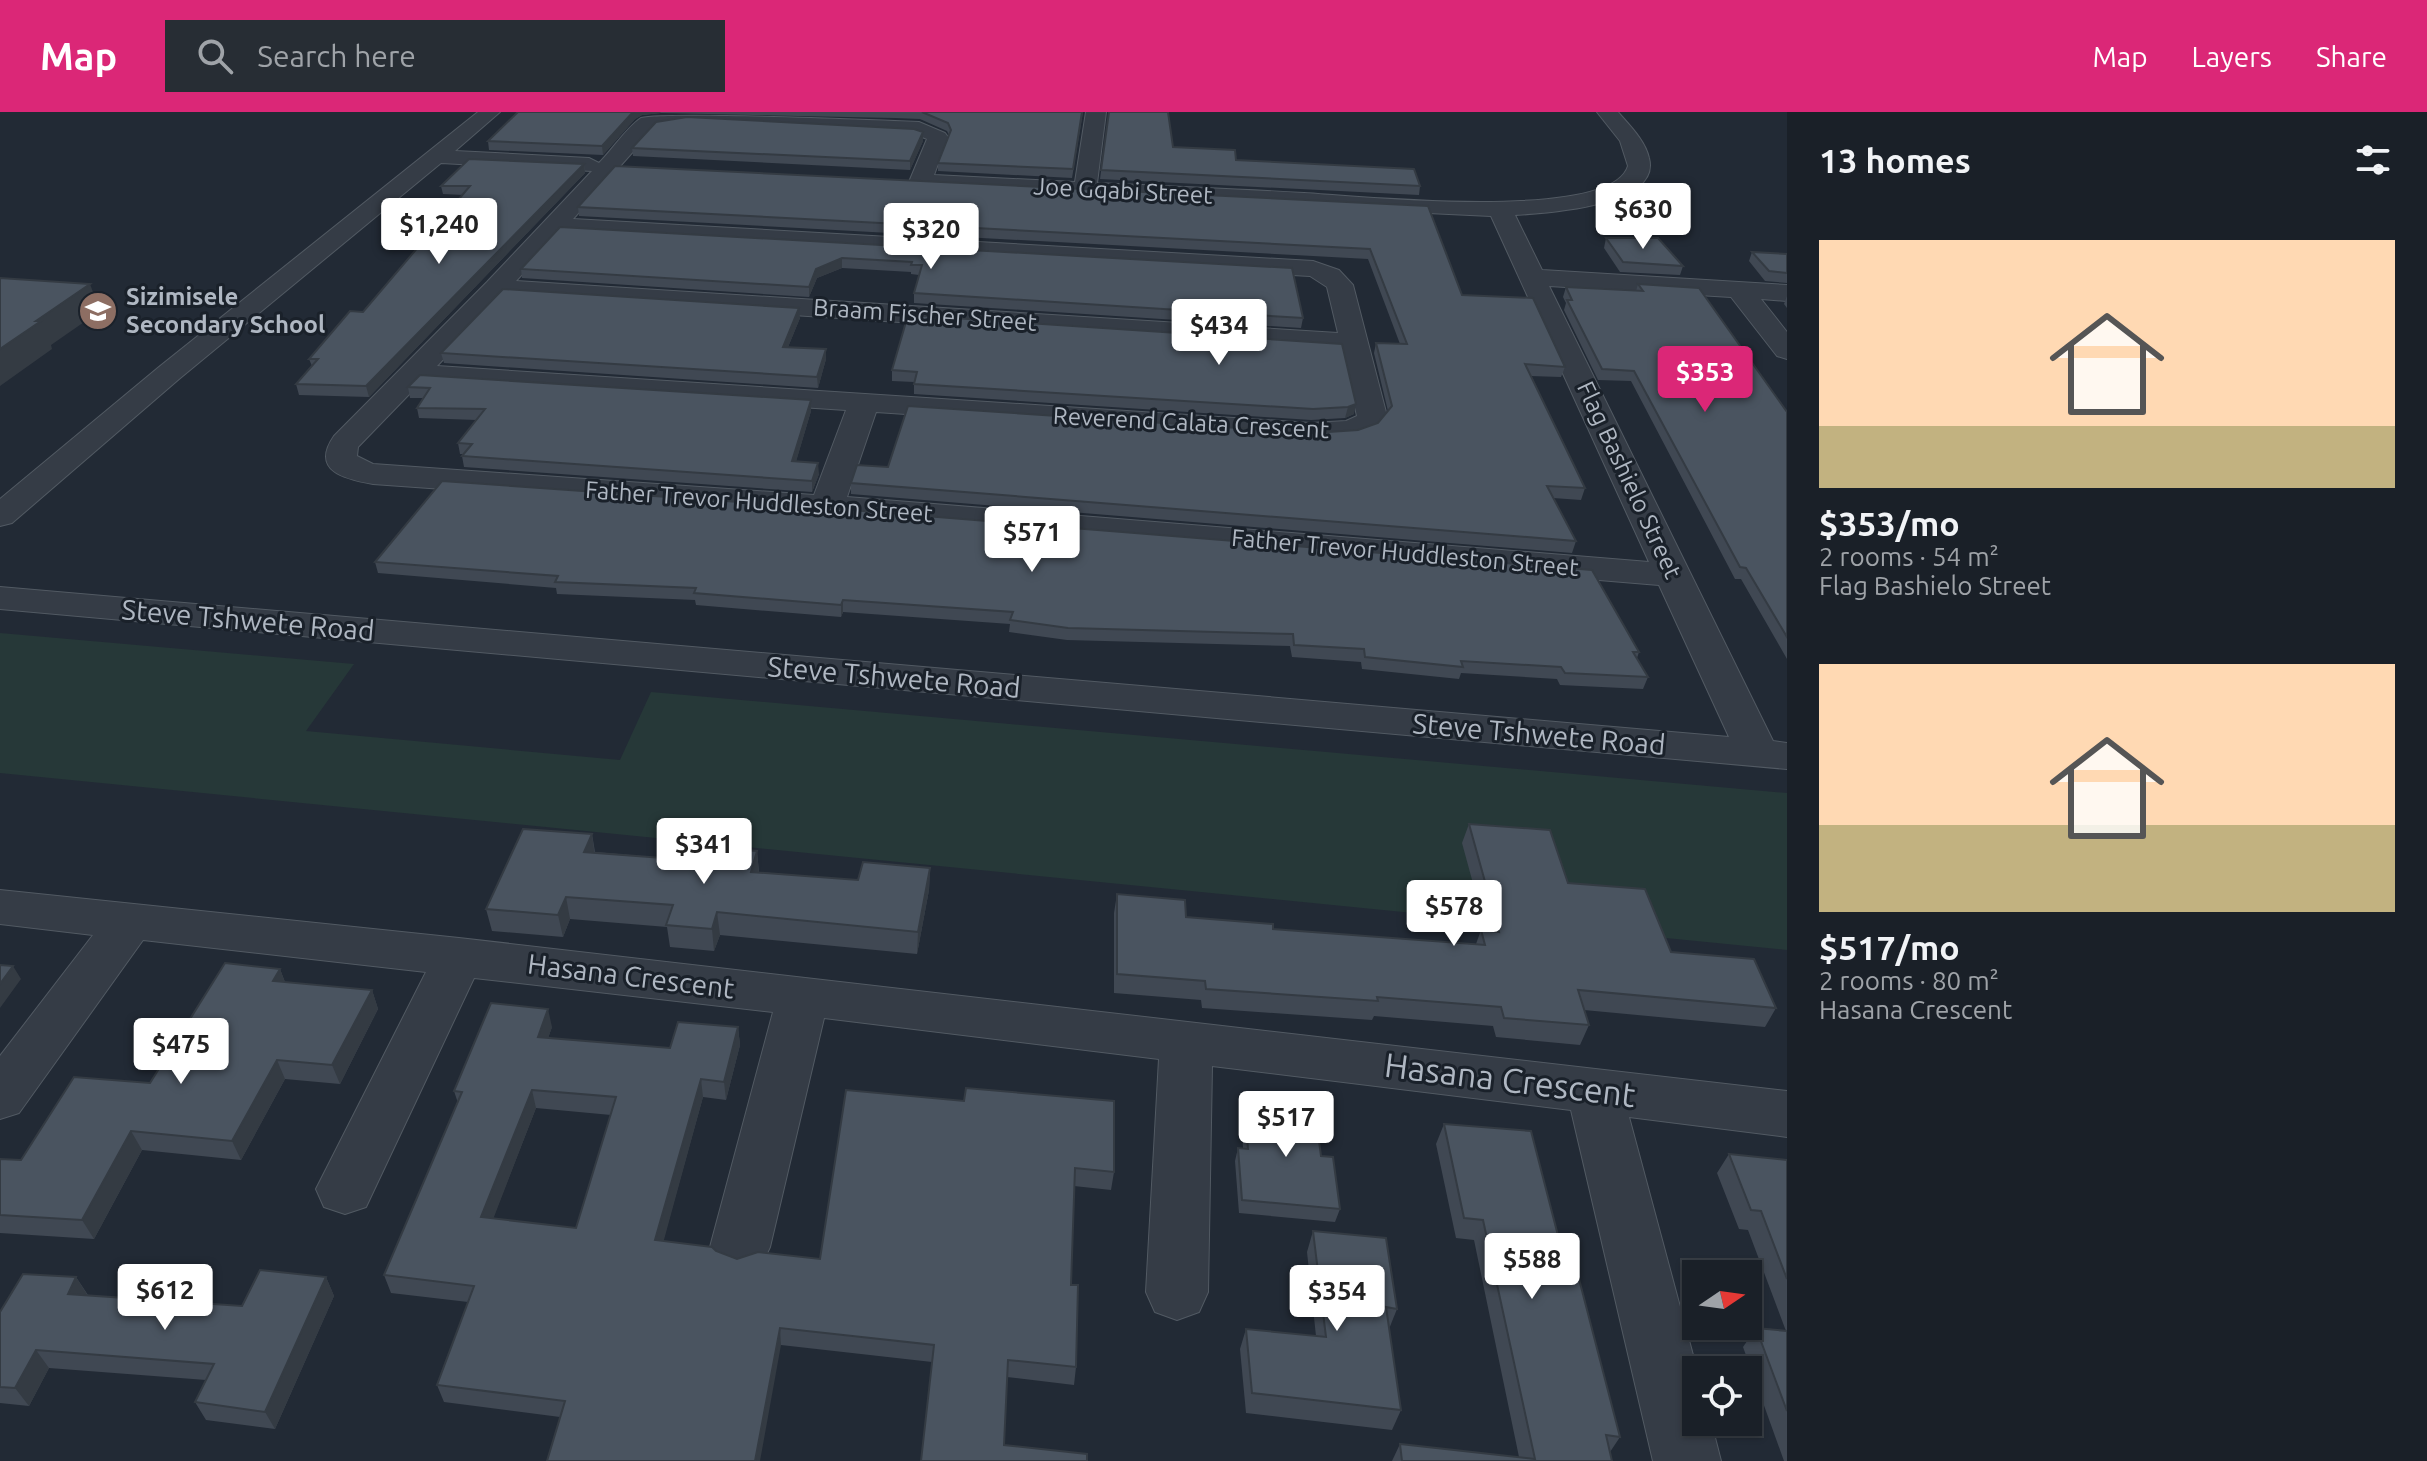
<!DOCTYPE html>
<meta charset="utf-8">
<style>
:root{--surface:#1a2028;--page:#272d34;--text:#f1f3f6;--muted:#9fa3a8;--line:#383e45;--accent:#db2777}
body{margin:0;font-family:Ubuntu,sans-serif;background:var(--page);color:var(--text);height:100vh;display:flex;flex-direction:column;font-size:30px;white-space:nowrap}
*{box-sizing:border-box;margin:0}
p{font-size:26px;color:var(--muted)}
.icon{flex:none;width:44px;height:44px;fill:none;stroke:currentColor;stroke-width:2;stroke-linecap:round;stroke-linejoin:round}
.map{position:relative;flex:1;overflow:hidden}
.panel{display:flex;flex-direction:column;background:var(--surface);width:640px}
.panel>*{flex:none}
.needle{width:52px;rotate:77deg}
.buttons{position:absolute;left:1682px;top:1148px;display:grid;gap:16px}
.buttons a{display:grid;place-items:center;width:80px;height:80px;border-radius:0px;background:var(--surface);box-shadow:0 2px 6px #0004,0 0 0 2px var(--line);font-size:40px}
.price{position:absolute;translate:-50% -68px;padding:0 18px;border-radius:8px;background:#fff;color:#222;font-size:26px;line-height:52px;filter:drop-shadow(0 2px 4px #0008)}
.price::after{content:'';position:absolute;left:50%;top:48px;width:24px;height:18px;margin-left:-12px;background:inherit;clip-path:polygon(0 0,100% 0,50% 100%)}
.price.current{background:var(--accent);color:#fff}
ul{padding:0;list-style:none}
li{display:grid;align-content:center;gap:16px;height:424px;padding:0 32px}
li span{display:grid;place-items:center;height:248px;border-radius:0px;color:#555}
li>.icon{margin-inline-start:auto}
span .icon{width:144px;height:144px;fill:#fffc;stroke-width:1}
li b{font-size:34px}
h2{display:flex;justify-content:space-between;align-items:center;height:96px;padding:0 32px;font-size:34px}
header{display:flex;align-items:center;gap:48px;box-sizing:border-box;height:112px;padding:0 40px;background:var(--accent);color:#fff}
header strong{font-size:38px}
nav{display:flex;gap:44px;margin-inline-start:auto;font-size:28px}
.search{width:560px;height:72px;background:var(--page);display:flex;align-items:center;gap:20px;box-sizing:border-box;padding:0 28px;border-radius:0px;color:var(--muted);font-size:30px}
main{display:flex;flex:1;min-height:0}
.map>svg:first-child{display:block}
</style>
<header>
<strong>Map</strong>
<div class="search"><svg class="icon" aria-label="search" viewBox="0 0 24 24"><circle cx="10" cy="10" r="6"/><path d="M15 15l6 6"/></svg>Search here</div>
<nav><a>Map</a><a>Layers</a><a>Share</a></nav>
</header>
<main>
<div class="map">
<svg width="1787" height="1349" viewBox="0 0 1787 1349">
<rect width="100%" height="100%" fill="#222a35"/>
<path fill="#263838" d="M0,521L354,552L306,619L620,648L651,580L1787,681V838L0,661Z"/>
<g fill="none" stroke-linecap="round" stroke-linejoin="round">
<g stroke="#525a63" stroke-width="2">
<path id="street" d="M478,0H500L455,39L589,46L599,51C612,38 626,16 641,6C669,0 874,8 919,10L945,21L948,25L934,63L1075,70L1086,0H1106L1097,71C1166,74 1235,77 1304,81C1356,84 1611,111 1628,54L1620,29L1597,0H1618C1629,13 1645,28 1649,46C1662,95 1544,101 1515,103L1542,158L1787,173V189L1761,187L1787,220V247L1777,244L1731,185L1549,174L1773,629L1787,631V657L0,497V475L1729,625L1659,473L827,404L373,372C345,367 310,359 334,324L487,170L592,59L441,51L179,267L12,411L0,414V387L159,255ZM688,10L915,22L927,27L909,70L920,77L1491,104L1649,450L847,385L876,300L1311,329C1338,328 1374,332 1387,304L1353,173L1339,158L1313,149L573,107L655,15ZM560,121L1310,164L1327,175L1338,221L516,169ZM503,184L1342,239L1357,304L1346,309L1311,311L437,254ZM421,270L846,298L814,383L373,352L357,344L358,335Z
M0,778L459,826L1787,979V1025L1629,1005L1697,1258L1696,1310H1711L1721,1349H1653L1571,998L1212,954L1208,1180L1199,1200L1177,1208L1155,1200L1146,1180L1159,947L824,906L770,1135L761,1154L740,1162L719,1154L710,1135L773,900L474,866L366,1095L345,1102L324,1095L316,1077L426,860L143,828L19,1001L0,1007V944L93,823L0,812Z"/>
</g>
<use href="#street" fill="#353c46" fill-rule="evenodd"/>
</g>
<path fill="#404853" fill-rule="evenodd" d="M518,0H1083L1072,66L938,59V51L949,23L947,19L920,7L895,6L661,1L642,3L635,7L603,43L489,38L488,29Z
M1109,0L1173,35L1236,48L1420,74L1419,83L1100,67Z
M923,29L910,58L633,44L632,36Z
M584,52L585,61L369,285L299,283L296,272L312,254L309,247L363,200L463,83L443,82L441,74Z
M1428,94L1462,183L1565,255L1561,265L1530,264L1585,376L1581,388L1553,386L1576,429L1572,441L851,382V371L888,355L1313,321L1358,318L1378,311L1388,299L1374,241L1376,231L1400,232L1368,147L579,104L578,95Z
M560,115L1292,156L1303,206L1301,216L914,191V181L919,163L911,162V160L842,156L817,166L809,185L522,166L521,157Z
M1606,126L1683,154L1680,163L1620,160L1604,136Z
M1752,140L1787,142V171L1765,169L1749,149Z
M1638,172L1787,300V547L1741,467H1735L1631,269L1598,268L1564,198L1566,191L1563,185L1566,175L1636,179Z
M1787,184V196L1784,192Z
M800,206L788,235L826,237V247L818,276L444,251L441,241Z
M1342,232L1354,302L1345,306L1311,308L914,282V270L892,269V258Z
M420,263L811,299L796,349L819,362L812,380L464,355L462,344L463,342H460L458,331L477,308L419,306L417,296L423,286H410L408,275Z
M375,450L1639,540L1637,546L1648,565L1643,577L1560,573L1557,567L1461,561L1459,567L1362,557L1361,550L1292,545L1290,534L1067,528L1009,520L1010,512L843,500L841,505L696,493L695,488L557,482L556,476L378,461Z
M1469,712L1568,771L1671,840L1776,896L1765,915L1584,898L1589,913L1580,933L1496,925L1493,914L1374,904L1372,908L1202,896L1201,888L1114,881V801L1117,782L1186,805L1273,817L1476,832L1481,818L1486,819L1462,731Z
M592,722L595,740L689,748L757,739L759,760L858,768L930,756L929,778L917,842L720,823L714,839L670,835L667,815L570,807L563,825L492,819L486,797Z
M280,857L285,870L372,878L378,897L340,972L285,967L241,1048L142,1038L94,1127L0,1121V1047L21,1048L150,971Z
M552,915L548,926L670,936L738,915L740,933L726,988L703,985L663,1129L716,1139L737,1147H820L846,978L1114,1060L1111,1078L1074,1074L1071,1173L1076,1255L1074,1273L1007,1265L921,1349L932,1250L781,1233L560,1305L444,1290L437,1273L468,1190L391,1181L384,1163L458,991L454,979ZM536,996L611,1003L576,1116L493,1106Z
M1244,991L1321,1044L1340,1097L1335,1110L1239,1101L1235,1049L1238,1036H1243L1241,1004Z
M1444,1012L1562,1139L1620,1325L1610,1340L1612,1349H1392L1400,1332L1519,1345L1474,1128L1456,1126L1436,1032Z
M1729,1042L1787,1048V1349H1784L1743,1235L1756,1216L1786,1219L1748,1118L1739,1117L1717,1061Z
M1313,1119L1397,1197L1389,1217L1401,1298L1392,1318L1246,1301L1240,1237L1246,1217L1316,1224L1307,1140Z
M76,1165L88,1183L242,1194L326,1165L334,1184L275,1317L206,1308L195,1290L206,1268L49,1256L29,1294L0,1291V1200Z"/>
<path fill="#343b43" d="M633,0H660L661,1L642,3L635,7L603,43L602,34Z
M923,20V29L910,58V49Z
M584,52L585,61L369,285L366,274Z
M842,146V156L817,166L809,185V175L816,157Z
M90,172L100,199L51,233L52,237L0,274V237L36,209Z
M799,196L800,206L784,245L783,235Z
M826,237V247L818,276L817,265Z
M811,288V299L793,360L792,349Z
M1356,292L1354,302L1345,306L1348,295Z
M818,351L819,362L812,380V369Z
M843,488V500L841,505V493Z
M592,722L595,745L584,740Z
M757,739L759,762L751,760Z
M930,756L929,778L917,842L918,820Z
M566,785L570,807L563,825L558,803Z
M717,800L720,823L714,839L712,817Z
M13,854L21,867L0,896V872Z
M280,857L287,876L273,869Z
M372,878L378,897L340,972L332,953Z
M548,897L552,915L542,943L538,925Z
M738,915L740,933L726,988L724,970Z
M277,948L285,967L241,1048L232,1029Z
M701,967L703,985L659,1146L655,1128Z
M532,978L536,996L487,1123L481,1105Z
M131,1019L142,1038L94,1127L82,1108Z
M76,1165L88,1184L68,1182Z
M326,1165L334,1184L275,1317L265,1300Z
M780,1216L781,1233L760,1349H755Z
M36,1238L49,1256L29,1294L15,1276Z"/>
<path fill="#4a5460" stroke="#343b43" stroke-width="2" fill-rule="evenodd" d="M518,0H633L602,34L488,29Z
M922,0H1082L1073,57L938,51L951,18L948,11Z
M1109,0H1168L1173,35L1235,38L1236,48L1414,57L1420,74L1101,58Z
M687,5L914,17L923,20L910,49L632,36L656,10Z
M469,47L584,52L366,274L296,272L318,247H309L350,199L363,200L470,74H441Z
M615,54L1428,94L1462,183L1533,186L1565,255L1525,252L1585,376L1547,374L1576,429L851,371L857,353L888,355L908,294L1313,321L1358,318L1378,311L1392,294L1376,231L1407,232L1370,137L578,95Z
M560,115L1292,156L1303,206L914,181L922,153H911L912,150L842,146L816,157L809,175L521,157Z
M1606,126H1658L1683,154L1623,150Z
M1752,140L1787,142V161L1769,159Z
M0,166L90,172L36,209H41L0,237Z
M1638,172L1699,176L1787,300V525L1746,456L1740,455L1634,259L1602,257L1567,188H1572L1566,175L1643,179Z
M503,177L799,196L783,235L826,237L817,265L441,241Z
M908,203L1342,232L1356,292L1348,295L1313,297L914,272L917,260L892,258Z
M420,263L811,288L792,349L818,351L812,369L462,344L472,332L458,331L485,297L417,296L430,276L408,275Z
M442,369L826,396L1592,458L1639,540H1633L1648,565L1565,561L1561,555L1461,549L1463,555L1365,545L1364,537L1294,533L1293,522L1068,516L1010,508L1013,500L843,488L841,493L694,481L696,476L555,470L558,464L375,450Z
M1469,712L1550,718L1568,771L1645,777L1671,840L1754,847L1776,896L1578,878L1589,913L1504,906L1501,895L1377,885L1378,889L1206,877L1205,869L1117,862V782L1185,788L1186,805L1273,812V817L1485,833L1481,818L1499,820Z
M523,717L592,722L584,740L689,748L694,734L757,739L751,760L858,768L863,750L930,756L918,820L717,800L712,817L666,813L673,793L566,785L558,803L486,797Z
M225,851L280,857L273,869L372,878L332,953L277,948L232,1029L131,1019L82,1108L0,1103V1047L21,1048L74,965L150,971Z
M0,853L13,854L0,872Z
M491,891L548,897L538,925L670,936L678,910L738,915L724,970L701,967L655,1128L712,1135L716,1139L737,1147L758,1140L820,1147L846,978L964,989L966,976L1114,989V1060L1075,1056L1071,1173H1078L1076,1255L1008,1248L1004,1333L1087,1342V1349H921L934,1233L780,1216L755,1349H547L565,1289L437,1273L474,1174L384,1163L462,980L454,979ZM532,978L616,985L576,1116L481,1105Z
M1244,991L1315,998L1321,1044L1333,1045L1340,1097L1242,1088L1238,1036L1248,1037Z
M1444,1012L1531,1019L1562,1139L1572,1140L1620,1325L1606,1323L1612,1349H1402L1400,1332L1535,1347L1483,1108L1464,1106Z
M1729,1042L1787,1048V1167L1761,1099L1751,1098Z
M1313,1119L1386,1126L1397,1197L1386,1195L1401,1298L1252,1281L1246,1217L1326,1225Z
M260,1158L326,1165L265,1300L195,1290L214,1252L36,1238L15,1276L0,1275V1200L23,1162L76,1165L68,1182L242,1194Z
M1756,1216L1787,1219V1299Z"/>
<defs>
<g id="school-disc" transform="scale(2)"><circle r="9.5" fill="#8d6e63" stroke="#1a212a"/><path d="M0-5L7-2L0 1L-7-2ZM-4 1L0 2.5L4 1V4Q0 6-4 4Z" fill="#fff"/></g>
</defs>
<g fill-rule="evenodd">
<use href="#school-disc" x="98" y="199"/>
</g>
<g text-anchor="middle" stroke-width="6" stroke-linejoin="round" paint-order="stroke">
<g font-size="24" fill="#afb7c2" stroke="#1a212a">
<text transform="translate(1123 79) rotate(3)" y="8">Joe Gqabi Street</text>
<text transform="translate(925 203) rotate(4)" y="8">Braam Fischer Street</text>
<text transform="translate(1191 311) rotate(3)" y="8">Reverend Calata Crescent</text>
<text transform="translate(1629 368) rotate(65)" y="8">Flag Bashielo Street</text>
<text transform="translate(759 390) rotate(4)" y="8">Father Trevor Huddleston Street</text>
<text transform="translate(1405 441) rotate(5)" y="8">Father Trevor Huddleston Street</text>
</g>
<g font-size="24" font-weight="bold" fill="#afb7c2" stroke="#1a212a" text-anchor="start">
<text x="126" y="193">Sizimisele<tspan x="126" dy="28">Secondary School</tspan></text>
</g>
<g font-size="28" fill="#afb7c2" stroke="#1a212a">
<text transform="translate(248 508) rotate(5)" y="10">Steve Tshwete Road</text>
<text transform="translate(894 565) rotate(5)" y="10">Steve Tshwete Road</text>
<text transform="translate(1539 622) rotate(5)" y="10">Steve Tshwete Road</text>
<text transform="translate(631 864) rotate(7)" y="10">Hasana Crescent</text>
</g>
<g font-size="34" fill="#afb7c2" stroke="#1a212a">
<text transform="translate(1510 968) rotate(7)" y="12">Hasana Crescent</text>
</g>
</g>
</svg>
<div class="buttons">
<a><svg class="needle" viewBox="-14 -14 28 28"><path d="M0-13l5 13h-10z" fill="#e53935"/><path d="M0 13l5-13h-10z" fill="#9fa3a8"/></svg></a>
<a><svg class="icon" aria-label="locate" viewBox="0 0 24 24"><circle cx="12" cy="12" r="6"/><path d="M12 2v4M12 18v4M2 12h4M18 12h4"/></svg></a>
</div>
<b class="price" style="left:1643px;top:139px">$630</b>
<b class="price" style="left:439px;top:154px">$1,240</b>
<b class="price" style="left:931px;top:159px">$320</b>
<b class="price" style="left:1219px;top:255px">$434</b>
<b class="price current" style="left:1705px;top:302px">$353</b>
<b class="price" style="left:1032px;top:462px">$571</b>
<b class="price" style="left:704px;top:774px">$341</b>
<b class="price" style="left:1454px;top:836px">$578</b>
<b class="price" style="left:181px;top:974px">$475</b>
<b class="price" style="left:1286px;top:1047px">$517</b>
<b class="price" style="left:1532px;top:1189px">$588</b>
<b class="price" style="left:165px;top:1220px">$612</b>
<b class="price" style="left:1337px;top:1221px">$354</b>
</div>
<section class="panel">
<h2>13 homes<svg class="icon" aria-label="filters" viewBox="0 0 24 24"><path d="M4 7h16M4 17h16"/><circle cx="9" cy="7" r="2"/><circle cx="15" cy="17" r="2"/></svg></h2>
<ul>
<li><span style="background:linear-gradient(#ffd9b3 75%,#c2b280 0)"><svg class="icon" aria-label="home" viewBox="0 0 24 24"><path d="M3 11l9-7 9 7M6 9v11h12V9"/></svg></span><div><b>$353/mo</b><p>2 rooms · 54 m²</p><p>Flag Bashielo Street</p></div></li>
<li><span style="background:linear-gradient(#ffd9b3 65%,#c2b280 0)"><svg class="icon" aria-label="home" viewBox="0 0 24 24"><path d="M3 11l9-7 9 7M6 9v11h12V9"/></svg></span><div><b>$517/mo</b><p>2 rooms · 80 m²</p><p>Hasana Crescent</p></div></li>
</ul>
</section>
</main>
